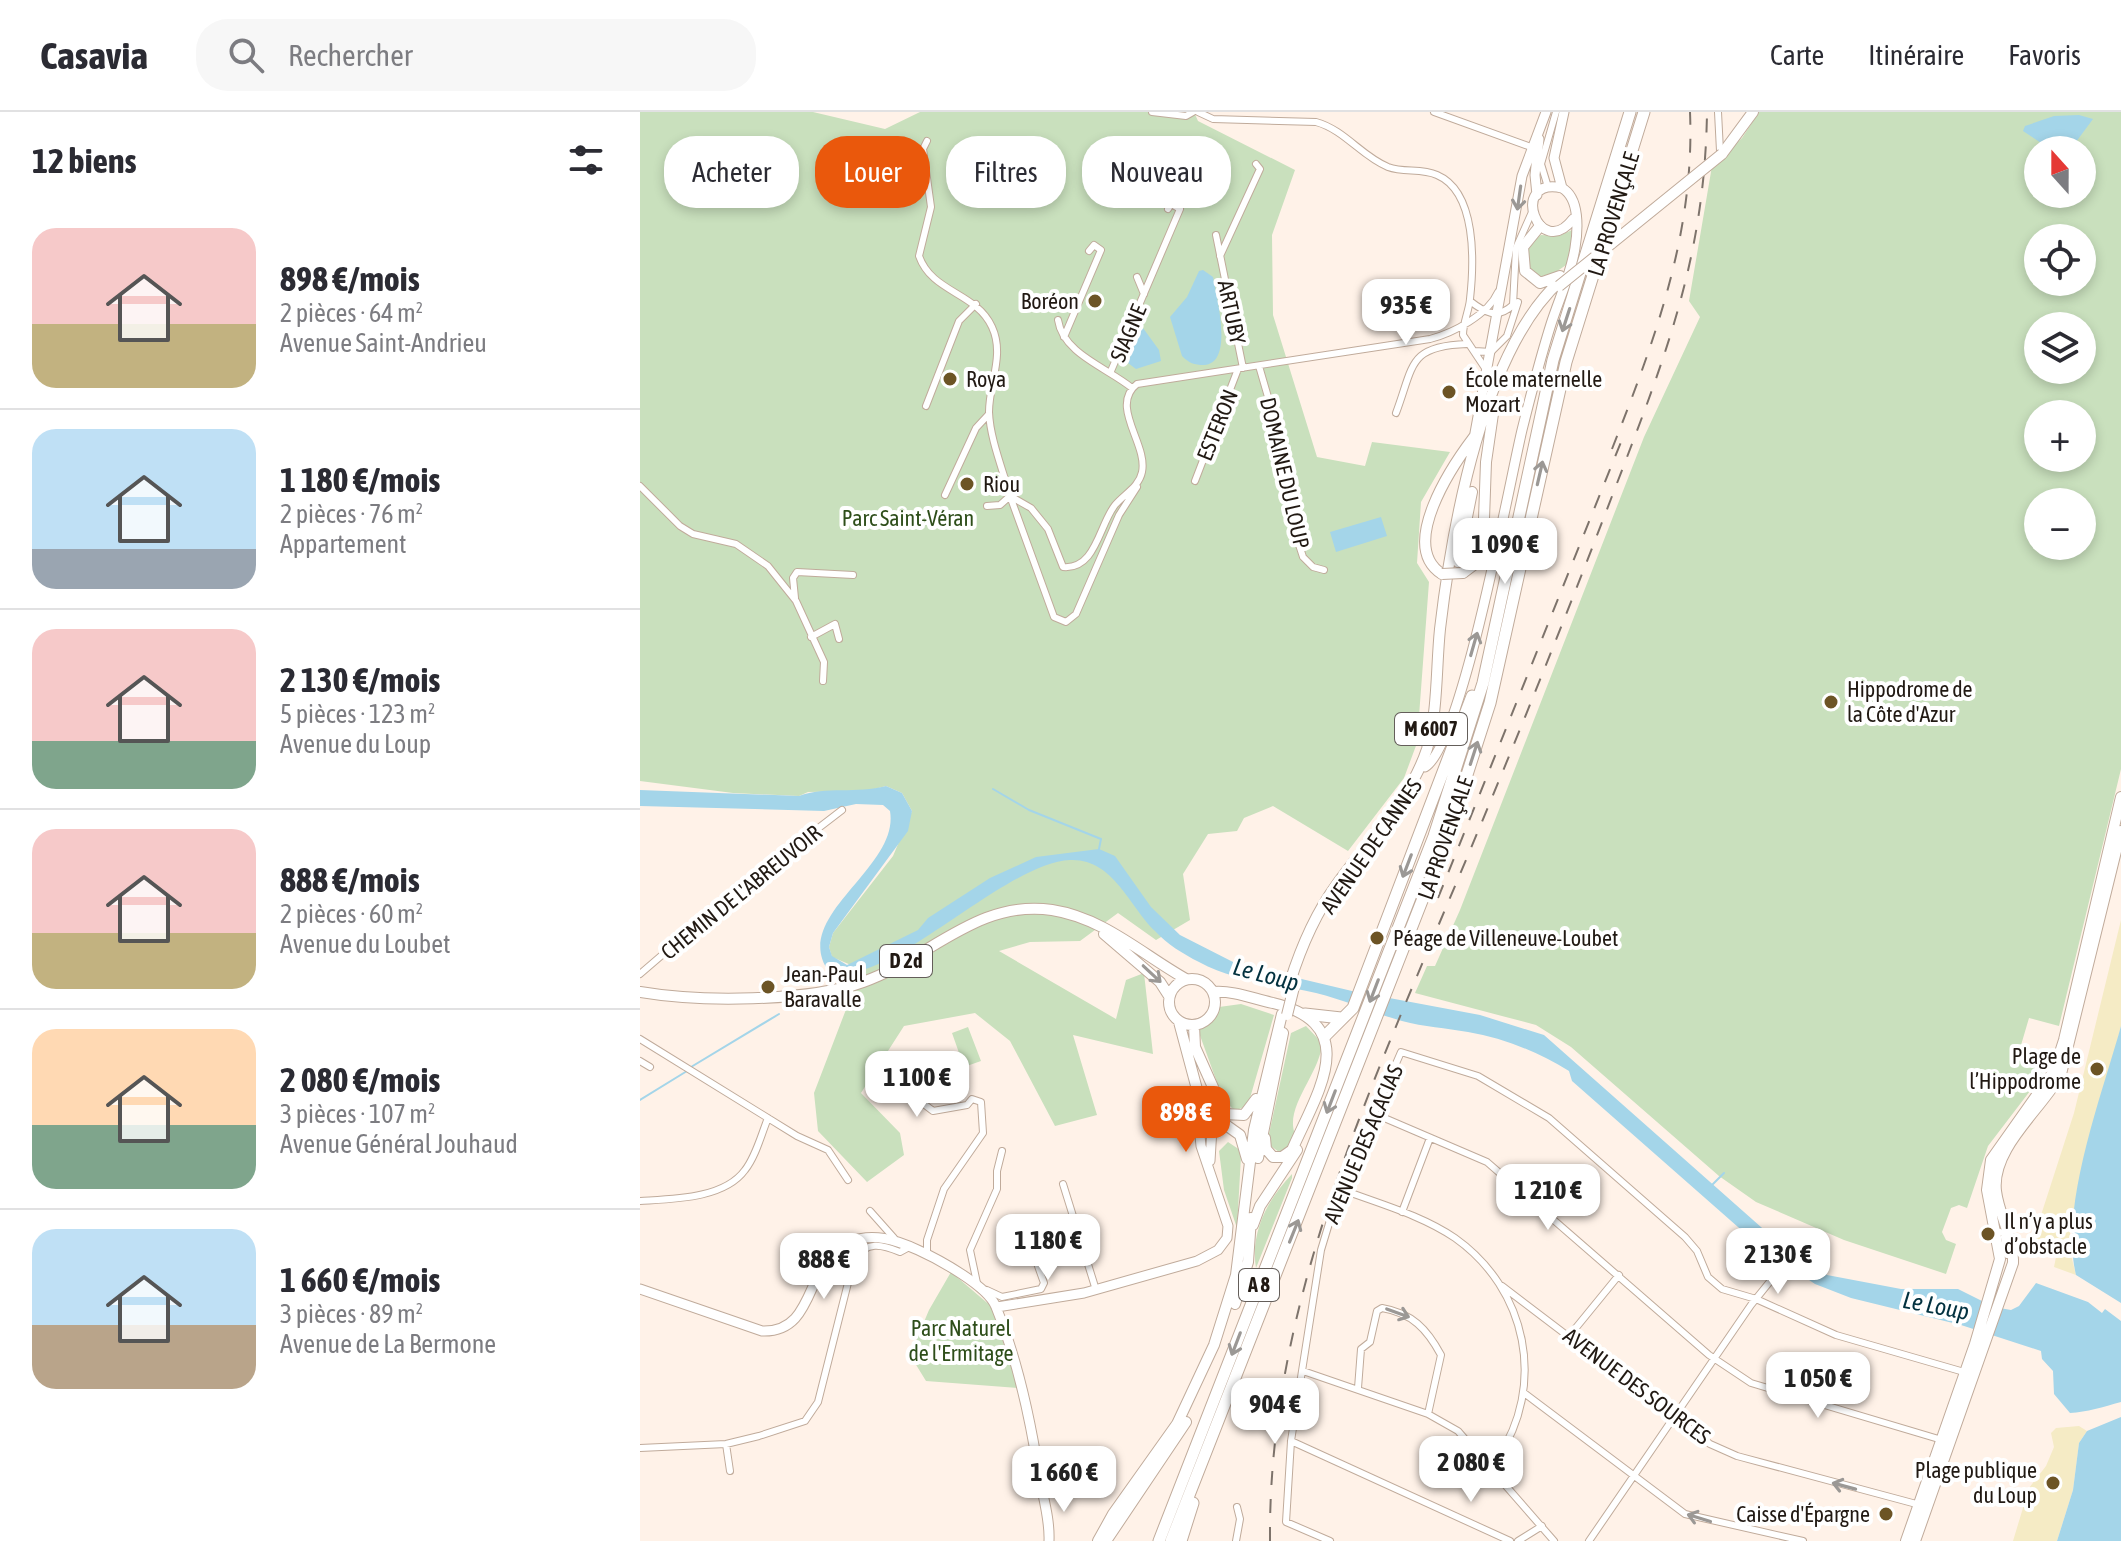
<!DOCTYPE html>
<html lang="fr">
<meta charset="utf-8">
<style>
:root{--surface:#fff;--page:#f7f7f7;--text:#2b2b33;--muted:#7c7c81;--line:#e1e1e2;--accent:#ea580c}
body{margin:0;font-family:"Asap Condensed",sans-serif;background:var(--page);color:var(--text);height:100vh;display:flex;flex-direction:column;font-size:30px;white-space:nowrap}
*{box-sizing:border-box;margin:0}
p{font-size:26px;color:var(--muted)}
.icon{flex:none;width:44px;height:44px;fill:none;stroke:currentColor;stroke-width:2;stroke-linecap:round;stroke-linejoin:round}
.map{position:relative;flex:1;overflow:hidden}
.drawer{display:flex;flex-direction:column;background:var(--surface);width:640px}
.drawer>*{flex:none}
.guide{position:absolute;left:24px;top:24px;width:760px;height:72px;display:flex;gap:16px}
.needle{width:52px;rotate:339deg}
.controls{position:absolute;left:1384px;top:24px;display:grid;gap:16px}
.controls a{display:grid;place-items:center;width:72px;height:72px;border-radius:50%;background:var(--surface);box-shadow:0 4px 12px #0003;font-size:40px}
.price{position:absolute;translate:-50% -68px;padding:0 18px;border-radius:16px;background:#fff;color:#222;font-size:26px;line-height:52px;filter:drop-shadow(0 2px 4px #0008)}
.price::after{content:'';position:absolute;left:50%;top:48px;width:24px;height:18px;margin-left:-12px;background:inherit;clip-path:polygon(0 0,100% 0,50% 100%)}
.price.on{background:var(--accent);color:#fff}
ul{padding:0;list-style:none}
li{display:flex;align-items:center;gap:24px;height:200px;padding:0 32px}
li+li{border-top:2px solid var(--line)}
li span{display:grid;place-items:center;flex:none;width:224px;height:160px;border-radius:24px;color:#555}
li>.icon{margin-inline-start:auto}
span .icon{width:96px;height:96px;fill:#fffc;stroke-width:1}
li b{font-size:34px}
h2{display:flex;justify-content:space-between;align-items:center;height:96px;padding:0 32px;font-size:34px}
.chip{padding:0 28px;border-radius:32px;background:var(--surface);box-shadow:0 4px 12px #0003;font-size:28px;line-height:72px}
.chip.on{background:var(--accent);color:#fff}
header{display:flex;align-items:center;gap:48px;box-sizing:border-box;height:112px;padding:0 40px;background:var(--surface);border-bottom:2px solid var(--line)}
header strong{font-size:38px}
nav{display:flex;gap:44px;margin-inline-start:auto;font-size:28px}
.search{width:560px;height:72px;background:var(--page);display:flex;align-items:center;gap:20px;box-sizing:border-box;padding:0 28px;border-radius:32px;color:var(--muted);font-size:30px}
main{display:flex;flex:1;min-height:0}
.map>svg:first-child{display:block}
</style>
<header>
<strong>Casavia</strong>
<div class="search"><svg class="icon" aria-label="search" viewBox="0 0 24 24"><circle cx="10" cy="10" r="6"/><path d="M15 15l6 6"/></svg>Rechercher</div>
<nav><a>Carte</a><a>Itinéraire</a><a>Favoris</a></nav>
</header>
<main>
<section class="drawer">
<h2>12 biens<svg class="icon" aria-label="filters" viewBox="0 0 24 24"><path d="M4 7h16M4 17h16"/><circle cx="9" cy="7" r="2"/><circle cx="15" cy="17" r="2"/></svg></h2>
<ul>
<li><span style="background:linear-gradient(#f6c9c9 60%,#c2b280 0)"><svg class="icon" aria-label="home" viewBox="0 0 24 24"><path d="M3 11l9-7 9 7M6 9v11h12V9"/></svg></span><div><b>898 €/mois</b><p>2 pièces · 64 m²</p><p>Avenue Saint-Andrieu</p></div></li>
<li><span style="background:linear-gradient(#bfe0f5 75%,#9aa5b1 0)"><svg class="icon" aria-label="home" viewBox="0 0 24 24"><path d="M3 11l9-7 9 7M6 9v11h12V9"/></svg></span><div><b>1 180 €/mois</b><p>2 pièces · 76 m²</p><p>Appartement</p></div></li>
<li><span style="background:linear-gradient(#f6c9c9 70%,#7fa58c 0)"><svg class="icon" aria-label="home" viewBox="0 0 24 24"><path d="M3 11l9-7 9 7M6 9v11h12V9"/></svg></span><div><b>2 130 €/mois</b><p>5 pièces · 123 m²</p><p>Avenue du Loup</p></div></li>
<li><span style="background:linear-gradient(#f6c9c9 65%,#c2b280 0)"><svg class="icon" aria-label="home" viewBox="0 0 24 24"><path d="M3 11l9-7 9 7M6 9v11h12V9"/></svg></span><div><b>888 €/mois</b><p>2 pièces · 60 m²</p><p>Avenue du Loubet</p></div></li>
<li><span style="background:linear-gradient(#ffd9b3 60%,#7fa58c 0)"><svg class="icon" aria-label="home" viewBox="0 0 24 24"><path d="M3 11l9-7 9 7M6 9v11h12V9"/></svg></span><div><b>2 080 €/mois</b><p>3 pièces · 107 m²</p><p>Avenue Général Jouhaud</p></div></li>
<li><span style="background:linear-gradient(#bfe0f5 60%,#b9a48a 0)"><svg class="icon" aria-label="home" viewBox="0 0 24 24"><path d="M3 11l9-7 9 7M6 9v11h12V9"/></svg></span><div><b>1 660 €/mois</b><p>3 pièces · 89 m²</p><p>Avenue de La Bermone</p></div></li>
</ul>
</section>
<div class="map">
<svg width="1481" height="1429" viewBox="0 0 1481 1429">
<rect width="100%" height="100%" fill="#fff2e8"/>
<path fill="#c9e0bd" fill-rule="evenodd" d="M0,0H173L245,17L280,0H554L558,9L655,58L632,123L633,203L677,345L725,354L732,330L810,340L781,390L777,451L789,470L777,631L764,666L708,739L633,694L604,706L597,719L568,722L543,762L550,808L516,828L478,801L440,829L390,830L359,839L476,907L486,868L504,861L513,942L433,923L457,1003L415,1014L370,929L335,901L264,914L221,981L260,1021L264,1043L227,1070L178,1019L174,981L210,887L193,888L211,853L192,845L189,835L193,821L253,744L272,699L262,681L246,674L227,679L168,680L159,684L93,681L0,669Z
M1119,0H1481V657L1419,914L1389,906L1379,940L1411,948L1409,954L1348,1034L1327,1096L1319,1093L1311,1096L1302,1120L1306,1128L1316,1132L1306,1162L1204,1128L1116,1090L1079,1064L931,935L896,913L775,881L787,854H795L820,798L1004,325L1060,205L1049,189L1072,54L1102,26ZM1398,38H1442V82H1398ZM1398,126H1442V170H1398ZM1398,214H1442V258H1398ZM1398,302H1442V346H1398ZM1398,390H1442V434H1398Z
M932,118L929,151L913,162L897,165L887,155L889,132L901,123L919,124Z
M601,892L634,903L608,993L595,999L583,987L558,918L573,906L579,895Z
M666,914L682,931C681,960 644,995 655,1022L648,1037L639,1040L627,1031L651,921Z
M328,915L341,949L324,955L312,921Z
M588,1030L600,1038L601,1044L597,1116L584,1078L579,1039Z
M652,1062V1066L616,1156C610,1120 628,1087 652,1062Z
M311,1160L352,1195L378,1276L286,1269L270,1243L289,1198Z"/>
<path fill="#f5ebc5" d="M1481,808V914L1430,1115V1139L1436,1163L1414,1155L1417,1140L1392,1131L1434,1001Z
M1439,1314L1447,1319L1439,1331L1433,1378L1417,1429H1373L1389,1376L1406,1354L1414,1335L1411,1321L1416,1316Z"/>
<path fill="#a4d5e9" d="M1439,3L1453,7L1430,38H1412L1383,19L1385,14L1414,4Z
M563,158L573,165C577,186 594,252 564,253C554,253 549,251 542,244L530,205L547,185L559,159Z
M503,216L519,238L521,249L496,257L488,251L499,217Z
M741,405L747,424L696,440L690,420Z
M246,674L262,681L272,699L268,719L193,821L189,835L192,844L207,853L278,818L288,806L350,766L396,745L459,737L475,744L511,795L540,823L595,851L712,879L840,903L904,923L1130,1123L1187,1163L1261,1177H1318L1354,1195L1371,1198L1379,1194L1396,1171L1448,1190L1462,1201L1465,1197L1481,1209V1290C1463,1295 1447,1300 1430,1301L1414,1282L1413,1259L1402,1247L1401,1239L1321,1213L1211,1186L1175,1172L1123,1137L932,969L929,959C898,940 864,926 828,920C806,916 784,915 762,909C733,901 705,888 676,881C636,872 596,870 559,850C543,842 527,832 515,819C489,794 473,746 430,748C363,751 245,879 189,860C149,804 260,757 250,699L243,693L216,692L184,699L0,694V678L159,684C186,674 217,682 246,674Z
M1481,914V1191L1436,1163C1419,1095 1462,983 1481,914Z
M1481,1305V1429H1417L1433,1378L1439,1331L1447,1319Z"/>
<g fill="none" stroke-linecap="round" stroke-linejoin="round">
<path stroke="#a4d5e9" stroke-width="2" d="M353,677L389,698L461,727L459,737
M51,955L139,902
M0,988L47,959
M1072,1073L1084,1061"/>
<g stroke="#c0ab9b" stroke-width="8">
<path id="street" d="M512,0L546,4L553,0
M558,0L573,7L676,10C705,18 721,44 748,55C764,61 781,56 797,63C837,80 834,151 830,187C829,199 823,210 823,223L845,256
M794,0L891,35
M1078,0L1080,39
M287,29L283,37L291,95L279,144C292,181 336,180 352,215C365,243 349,271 349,300C350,327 363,358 370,384L391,396L408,417L423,455C456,458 459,413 475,393C484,382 499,375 502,360C508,332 469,294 497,272L790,227C813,221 848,203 858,180
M908,75L901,52L916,0
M576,123L603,256
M580,144L620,57L616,52
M497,165L504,182
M830,189C844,200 857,208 873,193L876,136L892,100
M418,208C423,242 468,256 492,276
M424,225L461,138L454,133L449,139
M835,239L851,240L867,224L878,190
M619,254L644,340L652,411L663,445L673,455L684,458
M471,259L540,97L531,92L528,97
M286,294L319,209L336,192
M756,301C774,253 768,234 827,232
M555,369L598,257
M0,374L40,414L53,422L96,432L128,454L156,489L184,550L183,569
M305,383L336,316L349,302
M370,384L414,505L426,510L436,502L479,403L497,375
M347,394L360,393L370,384
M155,486L153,466L157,460L213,463
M171,525L195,512L199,527
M0,862L99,777L202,698
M0,927L157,1024L188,1038L208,1068
M0,949L10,955
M242,960L293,999L327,993L332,987L341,990L343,1021L304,1077L287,1128V1142
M735,1002L847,1050L1069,1243L1111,1271L1302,1328
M423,1072L456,1178
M703,1078C740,1092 781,1103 815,1126C887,1177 907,1273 857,1347
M0,1089C32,1087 84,1087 105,1058C116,1044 121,1023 128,1006
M230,1099L254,1126
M762,1100L790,1026
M1356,1119L1363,1121L1368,1143
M337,1171L330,1138L357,1077V1059L362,1039
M862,1174L1070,1332L1097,1344L1280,1393
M347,1178L362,1185L401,1177L404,1171L393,1140
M930,1223L979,1163
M663,1259L788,1302L818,1319L914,1429
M718,1276L721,1237L730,1230L737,1199L742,1196C772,1201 787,1217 801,1243L788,1302
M884,1281L1045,1402L1163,1429
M651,1329L870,1429
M86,1332L90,1359
M0,1336L86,1332L119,1324L165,1309L178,1290L214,1147C227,1129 241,1132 260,1140L271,1134
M596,1429L600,1407L597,1395
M690,1429L646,1410L651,1329L681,1138L694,1095L761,940L838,964L909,1006L1045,1125L1057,1139L1068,1165L1082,1177L1116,1187L1196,1223L1324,1260
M878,1429L902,1414
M949,1429L1111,1193L1140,1157"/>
</g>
<g stroke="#c0ab9b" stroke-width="11">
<path id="secondary" d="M922,76C868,64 899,151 933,107
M922,76L914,46L924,0
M897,83L895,63L899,27
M835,321L882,64L906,0
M785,655C822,633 869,372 882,318C891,282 900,247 911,212C919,187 931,162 935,136C938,118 940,86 922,76
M570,1049L574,983
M0,1177L122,1219C178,1221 164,1148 209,1130C233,1120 256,1128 278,1138C298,1147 348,1174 356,1195C377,1246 390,1305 399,1363C403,1385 410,1407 409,1429
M357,1195L444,1181L557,1149L578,1138L587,1126L588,1114L561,1034L556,983"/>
</g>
<g stroke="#c0ab9b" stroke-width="12">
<path id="primary" d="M1082,42L1113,0
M900,114L883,135L885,159L900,171L920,164
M818,450L832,380
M823,461L835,452L843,435L846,350L854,295
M802,462C758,434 812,354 834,325
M464,822L520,870L529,884
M529 890a23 23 0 1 1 46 0a23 23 0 1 1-46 0Z
M650,870C661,835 675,802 697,772C728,729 770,689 787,637C798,599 796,556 800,517C812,415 843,238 921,168
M0,880C58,890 168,890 223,870C289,847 337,787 412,798C464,806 503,843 546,867
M573,880C593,878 614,887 633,891C724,913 677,981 652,1038L642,1045H633L626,1037L625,1026
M539,910L562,996L600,1023L607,1047
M554,914L555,935L585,1002L604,1003L616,987
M618,1046L643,921
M613,1113L620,1094L657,1038
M595,1192L608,1150L611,1106
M458,1429L473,1402L537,1312L574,1233L596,1163L614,1018L642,902
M466,1429L546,1310
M1266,1429L1335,1232L1360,1147L1347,1078L1351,1048L1414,959L1424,928L1481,685
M1275,1429L1373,1151C1374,1125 1359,1104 1356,1079C1351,1036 1402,997 1421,962L1481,719"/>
</g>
<g stroke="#c0ab9b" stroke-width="13">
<path id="highway" d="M665,902L701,906
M685,924L713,896L832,584
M519,1429L794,724L843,571L913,248L990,0
M531,1429L807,725L850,591L926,250L1004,0
M541,1429L553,1391"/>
</g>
<use href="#street" stroke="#fff" stroke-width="6"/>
<use href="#secondary" stroke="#fff" stroke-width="9"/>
<use href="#primary" stroke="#fff" stroke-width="10"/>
<use href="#highway" stroke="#fff" stroke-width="11"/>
<path stroke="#7d736b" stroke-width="2" stroke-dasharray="14 14" stroke-linecap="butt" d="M972,337C1015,228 1055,120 1050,0
M798,786L981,330
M630,1429C628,1203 721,997 807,793C865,656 921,518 974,379C1025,246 1065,146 1067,0"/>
<g stroke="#c0ab9b" stroke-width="12" stroke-linecap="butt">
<path id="primary-bridge" d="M919,174L1082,42
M802,462L823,461
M647,903L655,871"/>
</g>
<use href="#primary-bridge" stroke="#fff" stroke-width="10"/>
</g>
<defs><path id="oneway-shaft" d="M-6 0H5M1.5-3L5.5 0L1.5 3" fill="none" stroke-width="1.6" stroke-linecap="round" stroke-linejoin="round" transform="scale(2)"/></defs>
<g stroke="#9b9895">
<use href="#oneway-shaft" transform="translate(879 86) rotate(98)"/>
<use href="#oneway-shaft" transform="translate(926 208) rotate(108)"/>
<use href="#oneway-shaft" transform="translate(900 361) rotate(-77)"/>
<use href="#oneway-shaft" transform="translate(834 532) rotate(-74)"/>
<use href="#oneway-shaft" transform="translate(834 641) rotate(-72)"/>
<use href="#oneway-shaft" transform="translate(767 754) rotate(111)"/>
<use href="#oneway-shaft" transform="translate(512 862) rotate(43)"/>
<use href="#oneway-shaft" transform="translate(734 879) rotate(111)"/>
<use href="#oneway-shaft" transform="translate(691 990) rotate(111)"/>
<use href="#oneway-shaft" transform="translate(654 1119) rotate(-68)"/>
<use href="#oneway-shaft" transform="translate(758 1201) rotate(20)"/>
<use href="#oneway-shaft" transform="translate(596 1232) rotate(111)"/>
<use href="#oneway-shaft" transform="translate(1204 1374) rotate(-165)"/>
<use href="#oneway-shaft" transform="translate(1059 1406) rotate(-163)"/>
</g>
<g fill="#6c5425" stroke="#fff" stroke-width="3">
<circle cx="455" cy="189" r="8"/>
<circle cx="310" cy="267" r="8"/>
<circle cx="809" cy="280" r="8"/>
<circle cx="327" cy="372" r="8"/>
<circle cx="1191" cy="590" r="8"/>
<circle cx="737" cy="826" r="8"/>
<circle cx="128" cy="875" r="8"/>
<circle cx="1457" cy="957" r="8"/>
<circle cx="1348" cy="1122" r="8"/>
<circle cx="1413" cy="1371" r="8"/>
<circle cx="1246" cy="1402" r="8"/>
</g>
<g text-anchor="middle" stroke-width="8" stroke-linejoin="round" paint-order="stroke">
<g fill="#fff" stroke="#645e5a" stroke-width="2">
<rect x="755" y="601" width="72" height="32" rx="6"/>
<rect x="240" y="833" width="52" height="32" rx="6"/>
<rect x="599" y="1157" width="40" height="32" rx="6"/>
</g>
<g font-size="20" font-weight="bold" fill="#211913">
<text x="791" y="624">M 6007</text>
<text x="266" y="856">D 2d</text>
<text x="619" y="1180">A 8</text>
</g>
<g font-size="22" fill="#211913" stroke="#fff">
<text transform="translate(973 102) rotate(-73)" y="8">LA PROVENÇALE</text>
<text transform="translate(592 200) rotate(78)" y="8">ARTUBY</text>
<text transform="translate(488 221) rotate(-67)" y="8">SIAGNE</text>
<text transform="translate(577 313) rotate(-68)" y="8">ESTERON</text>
<text transform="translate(645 361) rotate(77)" y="8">DOMAINE DU LOUP</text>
<text transform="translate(805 726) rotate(-71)" y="8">LA PROVENÇALE</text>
<text transform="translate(731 734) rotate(-55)" y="8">AVENUE DE CANNES</text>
<text transform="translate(101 780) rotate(-39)" y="8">CHEMIN DE L'ABREUVOIR</text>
<text transform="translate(723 1032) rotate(-67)" y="8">AVENUE DES ACACIAS</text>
<text transform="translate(997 1274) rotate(37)" y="8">AVENUE DES SOURCES</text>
</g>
<g font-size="22" fill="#211913" stroke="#fff" text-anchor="start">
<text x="439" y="197" text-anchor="end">Boréon</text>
<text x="326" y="275">Roya</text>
<text x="825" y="275">École maternelle<tspan x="825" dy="25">Mozart</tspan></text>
<text x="343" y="380">Riou</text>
<text x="1207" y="585">Hippodrome de<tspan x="1207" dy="25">la Côte d'Azur</tspan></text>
<text x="753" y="834">Péage de Villeneuve-Loubet</text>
<text x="144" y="870">Jean-Paul<tspan x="144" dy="25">Baravalle</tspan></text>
<text x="1441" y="952" text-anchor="end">Plage de<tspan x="1441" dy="25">l’Hippodrome</tspan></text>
<text x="1364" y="1117">Il n’y a plus<tspan x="1364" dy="25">d’obstacle</tspan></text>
<text x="1397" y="1366" text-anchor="end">Plage publique<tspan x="1397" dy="25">du Loup</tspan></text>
<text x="1230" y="1410" text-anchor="end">Caisse d'Épargne</text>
</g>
<g font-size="22" fill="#2e4e1a" stroke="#fff">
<text x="268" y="414">Parc Saint-Véran</text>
<text x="321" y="1224">Parc Naturel<tspan x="321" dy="25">de l'Ermitage</tspan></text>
</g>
<g font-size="24" font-style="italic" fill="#02313f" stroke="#fff">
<text transform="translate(626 863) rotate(15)" y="8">Le Loup</text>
<text transform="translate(1296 1194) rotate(11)" y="8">Le Loup</text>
</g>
</g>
</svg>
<div class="controls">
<a><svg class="needle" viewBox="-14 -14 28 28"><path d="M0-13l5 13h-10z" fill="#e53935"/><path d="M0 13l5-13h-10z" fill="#7c7c81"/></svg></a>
<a><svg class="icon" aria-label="locate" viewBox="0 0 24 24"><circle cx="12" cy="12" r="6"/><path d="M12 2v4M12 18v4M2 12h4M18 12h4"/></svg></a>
<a><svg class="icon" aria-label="layers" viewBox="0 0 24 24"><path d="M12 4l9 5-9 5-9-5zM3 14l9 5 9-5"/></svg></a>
<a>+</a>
<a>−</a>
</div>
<b class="price" style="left:766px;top:235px">935 €</b>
<b class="price" style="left:865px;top:474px">1 090 €</b>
<b class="price" style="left:277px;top:1007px">1 100 €</b>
<b class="price on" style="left:546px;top:1042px">898 €</b>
<b class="price" style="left:908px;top:1120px">1 210 €</b>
<b class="price" style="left:408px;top:1170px">1 180 €</b>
<b class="price" style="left:1138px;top:1184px">2 130 €</b>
<b class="price" style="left:184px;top:1189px">888 €</b>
<b class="price" style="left:1178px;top:1308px">1 050 €</b>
<b class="price" style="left:635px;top:1334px">904 €</b>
<b class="price" style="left:831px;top:1392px">2 080 €</b>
<b class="price" style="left:424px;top:1402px">1 660 €</b>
<div class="guide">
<a class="chip">Acheter</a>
<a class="chip on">Louer</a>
<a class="chip">Filtres</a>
<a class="chip">Nouveau</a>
</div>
</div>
</main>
